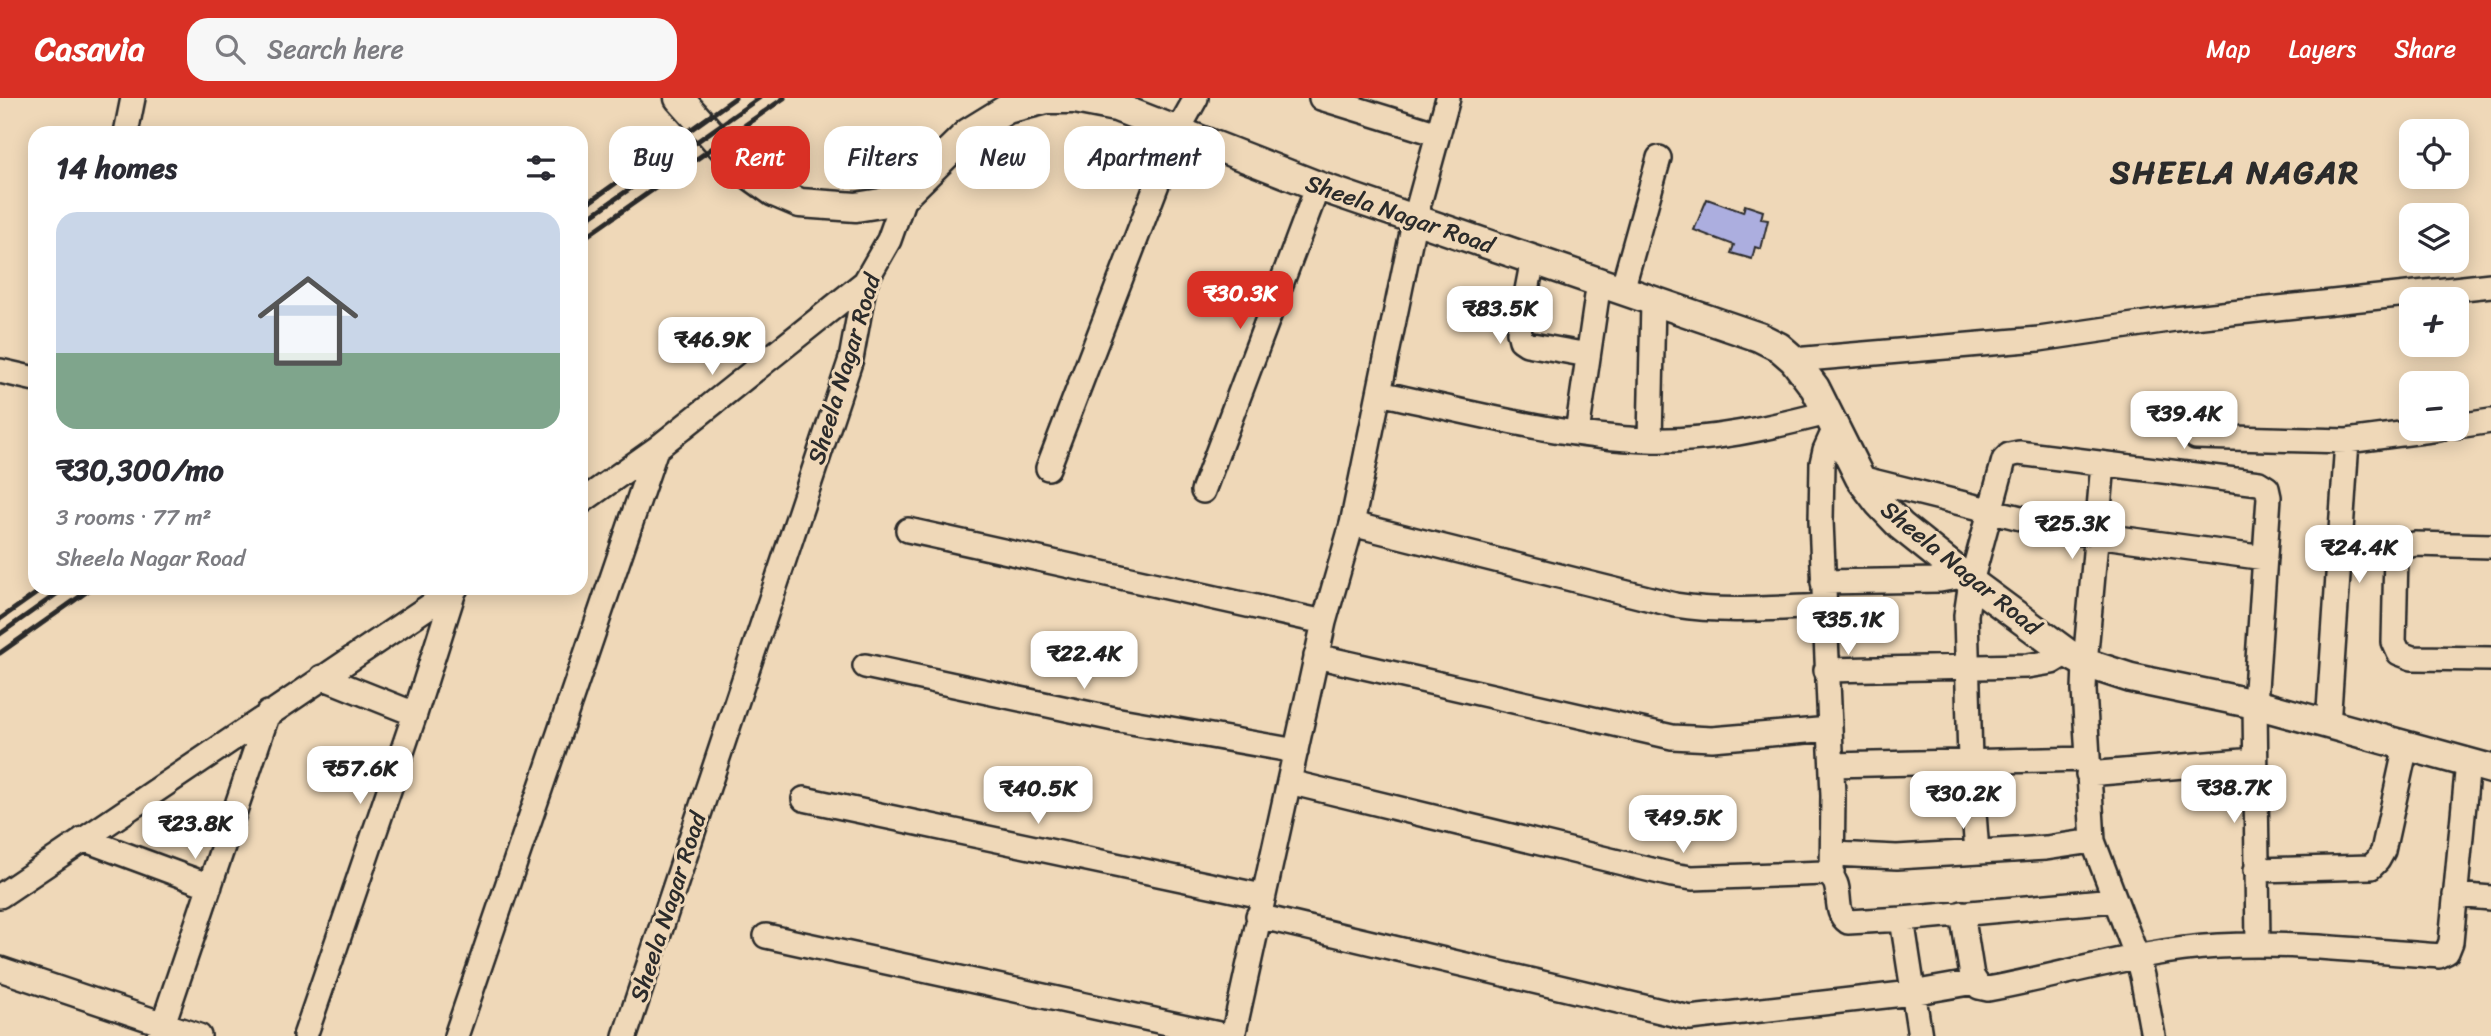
<!DOCTYPE html>
<meta charset="utf-8">
<style>
:root{--surface:#fff;--page:#f7f7f7;--text:#2b2b33;--muted:#7c7c81;--line:#e1e1e2;--accent:#d93025}
body{margin:0;font-family:Sriracha,sans-serif;background:var(--page);color:var(--text);height:100vh;display:flex;flex-direction:column;font-size:26px;white-space:nowrap}
*{box-sizing:border-box;margin:0}
p{font-size:23px;color:var(--muted)}
.icon{flex:none;width:38px;height:38px;fill:none;stroke:currentColor;stroke-width:2;stroke-linecap:round;stroke-linejoin:round}
.map{position:relative;flex:1;overflow:hidden}
.details{position:absolute;left:28px;top:28px;width:560px;height:469px;display:flex;flex-direction:column;background:var(--surface);border-radius:21px;box-shadow:0 4px 18px #0003}
.details>*{flex:none}
.hud{position:absolute;left:609px;top:28px;width:665px;height:63px;display:flex;gap:14px}
.fabs{position:absolute;left:2399px;top:21px;display:grid;gap:14px}
.fabs a{display:grid;place-items:center;width:70px;height:70px;border-radius:14px;background:var(--surface);box-shadow:0 4px 18px #0003;font-size:35px}
.price{position:absolute;translate:-50% -60px;padding:0 16px;border-radius:14px;background:#fff;color:#222;font-size:23px;line-height:46px;filter:drop-shadow(0 2px 4px #0008)}
.price::after{content:'';position:absolute;left:50%;top:42px;width:21px;height:16px;margin-left:-10px;background:inherit;clip-path:polygon(0 0,100% 0,50% 100%)}
.price.current{background:var(--accent);color:#fff}
ul{padding:0;list-style:none}
li{display:grid;align-content:center;gap:14px;height:371px;padding:0 28px}
li+li{border-top:2px solid var(--line)}
li span{display:grid;place-items:center;height:217px;border-radius:21px;color:#555}
li>.icon{margin-inline-start:auto}
span .icon{width:126px;height:126px;fill:#fffc;stroke-width:1}
li b{font-size:30px}
h2{display:flex;justify-content:space-between;align-items:center;height:84px;padding:0 28px;font-size:30px}
.tag{padding:0 24px;border-radius:21px;background:var(--surface);box-shadow:0 4px 18px #0003;font-size:24px;line-height:63px}
.tag.current{background:var(--accent);color:#fff}
header{display:flex;align-items:center;gap:42px;box-sizing:border-box;height:98px;padding:0 35px;background:var(--accent);color:#fff}
header strong{font-size:33px}
nav{display:flex;gap:38px;margin-inline-start:auto;font-size:24px}
.search{width:490px;height:63px;background:var(--page);display:flex;align-items:center;gap:18px;box-sizing:border-box;padding:0 24px;border-radius:21px;color:var(--muted);font-size:26px}
.map>svg:first-child{display:block}
</style>
<header>
<strong>Casavia</strong>
<div class="search"><svg class="icon" aria-label="search" viewBox="0 0 24 24"><circle cx="10" cy="10" r="6"/><path d="M15 15l6 6"/></svg>Search here</div>
<nav><a>Map</a><a>Layers</a><a>Share</a></nav>
</header>
<div class="map">
<svg width="2491" height="938" viewBox="0 0 2491 938">
<rect width="100%" height="100%" fill="#efd8b8"/>
<filter id="ink" filterUnits="userSpaceOnUse"><feTurbulence type="fractalNoise" baseFrequency=".0143" numOctaves="2"/><feDisplacementMap in="SourceGraphic" scale="14" xChannelSelector="R" yChannelSelector="G"/><feConvolveMatrix kernelMatrix="1 2 1 2 8 2 1 2 1" color-interpolation-filters="sRGB"/></filter>
<g filter="url(#ink)">
<path fill="#acaedf" stroke="#2b2b2b" stroke-width="2" d="M1707,101L1743,114L1745,107L1763,113L1761,121L1768,122L1761,151L1755,149L1752,161L1731,155L1734,147L1694,132Z"/>
<g fill="none" stroke-linecap="round" stroke-linejoin="round">
<g stroke="#2b2b2b" stroke-width="28">
<path id="minor" d="M1321,0L1438,36
M126,35L133,0
M1533,161L1519,234L1521,242L1527,246L1588,257
M1622,192L1659,60
M1794,262L2039,241L2175,221L2491,187
M0,273L35,281
M1379,295C1466,313 1559,339 1648,342C1709,344 1768,330 1827,315
M2457,328L2491,323
M1577,335L1599,184
M2196,339L2347,343L2439,331
M1650,342L1653,203
M2103,366L2085,565L2084,592L2093,743L2137,859L2142,878L2153,938
M1048,370L1177,34L1196,0
M1860,380L2081,435L2265,460
M1203,393L1318,88
M581,404L656,351L865,184
M1352,426L1675,507C1724,515 1775,510 1824,508
M908,432L1324,524
M2491,448L2415,446L2402,449L2396,456L2394,544L2399,555L2412,560L2491,561
M1823,484L1940,482L1963,478
M1316,558L1672,639L1712,641L1830,631
M865,568L1114,621L1296,653
M1826,572L2027,568L2052,564L2067,555
M322,579L415,616
M2328,627L2347,343
M1832,667L2087,661
M2088,676L2255,662
M1289,684L1672,777L1692,780L1825,775C1847,784 1830,812 1848,824L1902,821L1920,938
M804,701L1262,798
M83,741L210,788
M1977,754L1970,663L1966,517L1971,484L2004,362L2009,357L2019,355L2259,385L2267,390L2269,399L2255,606L2258,847
M1834,756L1897,759L2046,750L2093,743
M2256,772L2371,769L2378,762L2383,753L2406,648
M1832,778L1833,698L1821,423L1822,365L1825,352L1835,330
M2455,797L2491,800
M0,798L456,490
M1962,815L1972,878L1979,889L1988,891C2065,877 2141,852 2219,848C2292,844 2366,853 2439,858L2447,854L2451,844L2468,664
M1258,818L1690,920L1912,895L1975,884
M1902,821L2114,802
M766,838L1228,938
M0,871L199,938
M159,938L268,615
M305,938L415,616L455,490
M456,938L656,351
M625,938L851,261L865,184L889,142L905,97
M1233,938L1324,524L1352,426L1415,120L1448,0"/>
</g>
<g stroke="#2b2b2b" stroke-width="33">
<path id="major" d="M679,0L742,71L774,94L800,105L856,109L881,105L905,97L968,35L1007,11L1047,1H1075L1116,9L1318,88L1759,239L1779,249L1794,262L1815,290L1860,380L1879,405L1901,428L1971,484L2067,555L2085,565L2131,580L2255,606L2491,671"/>
</g>
<use href="#minor" stroke="#efd8b8" stroke-width="23"/>
<use href="#major" stroke="#efd8b8" stroke-width="28"/>
<path stroke="#2b2b2b" stroke-width="5" d="M581,110L735,0
M581,125L759,0
M581,142L784,0
M0,521L44,490
M0,536L65,490
M0,555L92,490"/>
</g>
</g>
<g text-anchor="middle" stroke-width="6" stroke-linejoin="round" paint-order="stroke">
<g font-size="24" fill="#2b2b2b" stroke="#efd8b8">
<text transform="translate(1400 116) rotate(19)" y="8">Sheela Nagar Road</text>
<text transform="translate(844 271) rotate(-73)" y="8">Sheela Nagar Road</text>
<text transform="translate(1961 470) rotate(39)" y="8">Sheela Nagar Road</text>
<text transform="translate(668 809) rotate(-72)" y="8">Sheela Nagar Road</text>
</g>
<g font-size="32" font-weight="bold" letter-spacing="2" fill="#2b2b2b" stroke="#efd8b8">
<text x="2235" y="85">SHEELA NAGAR</text>
</g>
</g>
</svg>
<div class="fabs">
<a><svg class="icon" aria-label="locate" viewBox="0 0 24 24"><circle cx="12" cy="12" r="6"/><path d="M12 2v4M12 18v4M2 12h4M18 12h4"/></svg></a>
<a><svg class="icon" aria-label="layers" viewBox="0 0 24 24"><path d="M12 4l9 5-9 5-9-5zM3 14l9 5 9-5"/></svg></a>
<a>+</a>
<a>−</a>
</div>
<b class="price current" style="left:1240px;top:233px">₹30.3K</b>
<b class="price" style="left:1500px;top:248px">₹83.5K</b>
<b class="price" style="left:712px;top:279px">₹46.9K</b>
<b class="price" style="left:2184px;top:353px">₹39.4K</b>
<b class="price" style="left:2072px;top:463px">₹25.3K</b>
<b class="price" style="left:2359px;top:487px">₹24.4K</b>
<b class="price" style="left:1848px;top:559px">₹35.1K</b>
<b class="price" style="left:1084px;top:593px">₹22.4K</b>
<b class="price" style="left:360px;top:708px">₹57.6K</b>
<b class="price" style="left:2234px;top:727px">₹38.7K</b>
<b class="price" style="left:1038px;top:728px">₹40.5K</b>
<b class="price" style="left:1963px;top:733px">₹30.2K</b>
<b class="price" style="left:1683px;top:757px">₹49.5K</b>
<b class="price" style="left:195px;top:763px">₹23.8K</b>
<div class="hud">
<a class="tag">Buy</a>
<a class="tag current">Rent</a>
<a class="tag">Filters</a>
<a class="tag">New</a>
<a class="tag">Apartment</a>
</div>
<section class="details">
<h2>14 homes<svg class="icon" aria-label="filters" viewBox="0 0 24 24"><path d="M4 7h16M4 17h16"/><circle cx="9" cy="7" r="2"/><circle cx="15" cy="17" r="2"/></svg></h2>
<ul>
<li><span style="background:linear-gradient(#c9d6e8 65%,#7fa58c 0)"><svg class="icon" aria-label="home" viewBox="0 0 24 24"><path d="M3 11l9-7 9 7M6 9v11h12V9"/></svg></span><div><b>₹30,300/mo</b><p>3 rooms · 77 m²</p><p>Sheela Nagar Road</p></div></li>
</ul>
</section>
</div>
